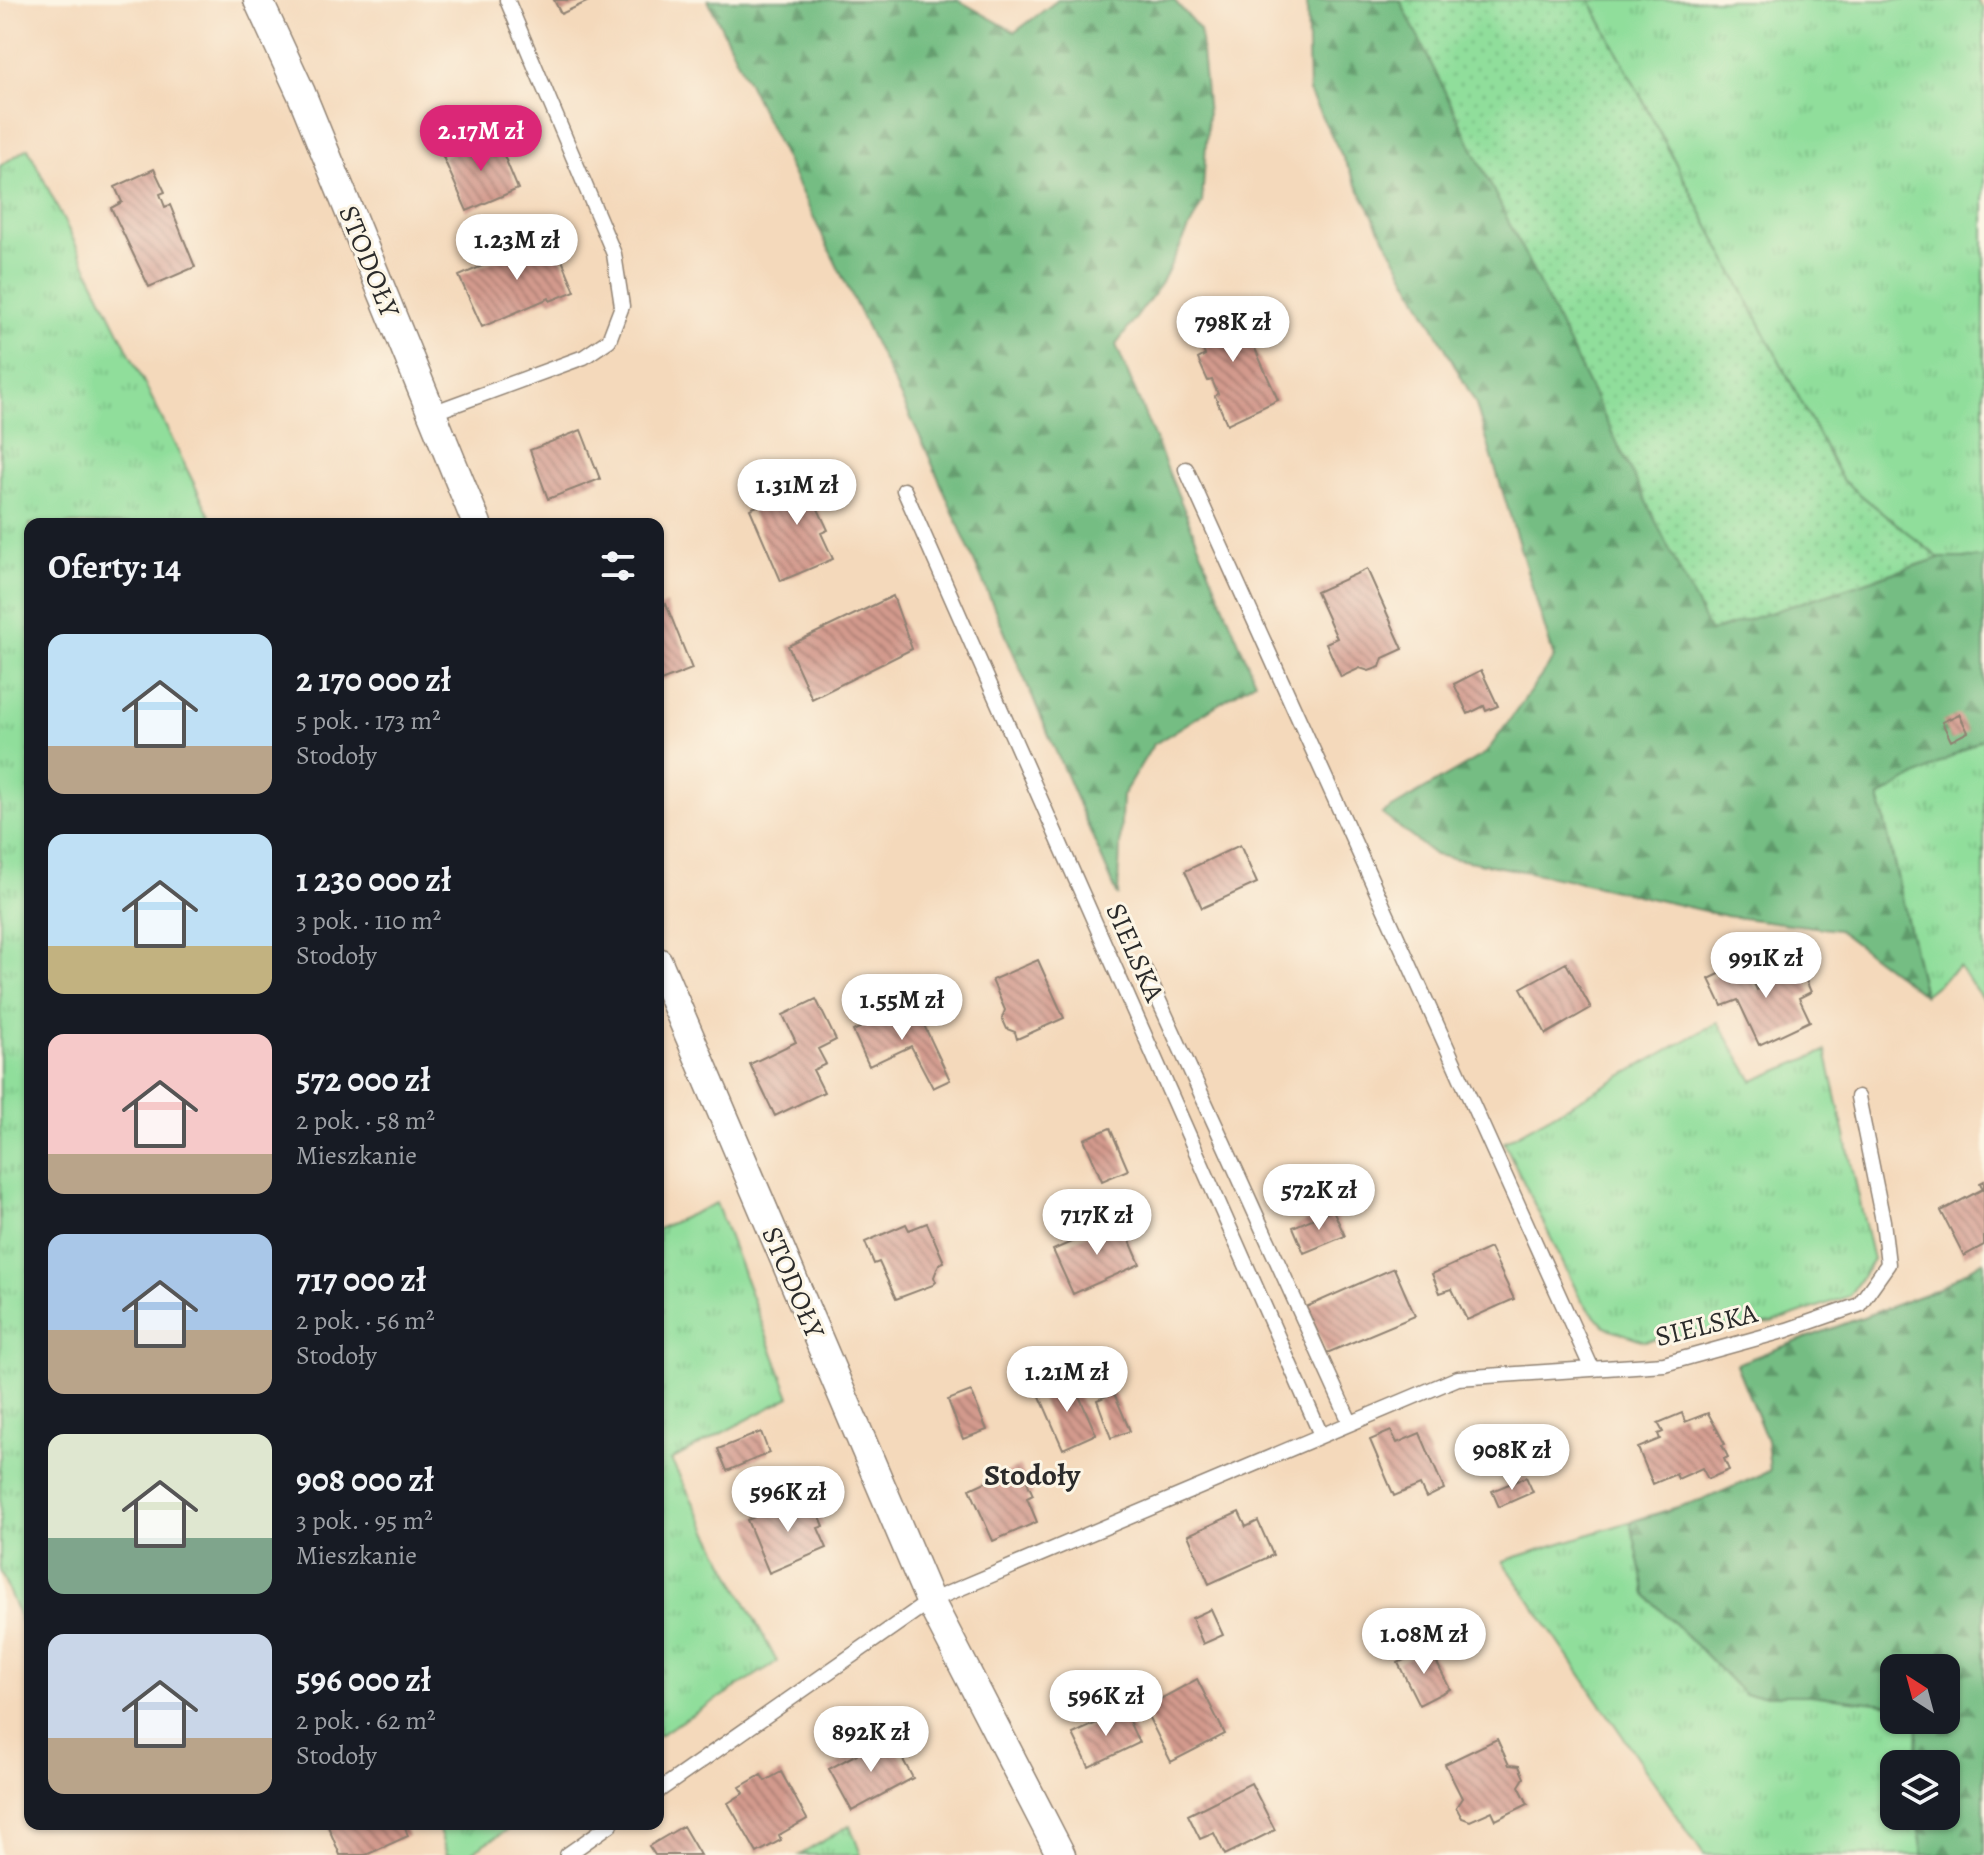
<!DOCTYPE html>
<html lang="pl">
<meta charset="utf-8">
<style>
:root{--surface:#171b24;--page:#20242c;--text:#f1f3f6;--muted:#9ea1a6;--accent:#db2777}
body{margin:0;font-family:Alegreya,serif;background:var(--page);color:var(--text);height:100vh;display:flex;flex-direction:column;font-size:30px;white-space:nowrap}
*{box-sizing:border-box;margin:0}
p{font-size:26px;color:var(--muted)}
.icon{flex:none;width:44px;height:44px;fill:none;stroke:currentColor;stroke-width:2;stroke-linecap:round;stroke-linejoin:round}
.map{position:relative;flex:1;overflow:hidden}
.side{position:absolute;left:24px;top:518px;width:640px;height:1312px;display:flex;flex-direction:column;background:var(--surface);border-radius:16px;box-shadow:0 2px 6px #0004}
.side>*{flex:none}
.needle{width:52px;rotate:324deg}
.controls{position:absolute;left:1880px;top:1654px;display:grid;gap:16px}
.controls a{display:grid;place-items:center;width:80px;height:80px;border-radius:16px;background:var(--surface);box-shadow:0 2px 6px #0004;font-size:40px}
.price{position:absolute;translate:-50% -68px;padding:0 18px;border-radius:28px;background:#fff;color:#222;font-size:26px;line-height:52px;filter:drop-shadow(0 2px 4px #0008)}
.price::after{content:'';position:absolute;left:50%;top:48px;width:24px;height:18px;margin-left:-12px;background:inherit;clip-path:polygon(0 0,100% 0,50% 100%)}
.price.on{background:var(--accent);color:#fff}
ul{padding:0;list-style:none}
li{display:flex;align-items:center;gap:24px;height:200px;padding:0 24px}
li span{display:grid;place-items:center;flex:none;width:224px;height:160px;border-radius:16px;color:#555}
li>.icon{margin-inline-start:auto}
span .icon{width:96px;height:96px;fill:#fffc;stroke-width:1}
li b{font-size:34px}
h2{display:flex;justify-content:space-between;align-items:center;height:96px;padding:0 24px;font-size:34px}
.map>svg:first-child{display:block}
</style>
<div class="map">
<svg width="1984" height="1855" viewBox="0 0 1984 1855">
<defs>
<pattern id="grass-tufts" width="24" height="20" patternUnits="userSpaceOnUse" patternTransform="scale(2)"><rect width="24" height="20" fill="#90de9b"/><path d="M3 7l-1-3M5 7V3M7 7l1-3M15 17l-1-3M17 17v-4M19 17l1-3" fill="none" stroke="#7cbf86"/></pattern>
<pattern id="forest-firs" width="22" height="20" patternUnits="userSpaceOnUse" patternTransform="scale(2)"><rect width="22" height="20" fill="#74bd83"/><path d="M5 1l3.5 6h-7zM16 11l3.5 6h-7z" fill="#5f9a6b"/></pattern>
<pattern id="park-dots" width="8" height="8" patternUnits="userSpaceOnUse" patternTransform="scale(2)"><rect width="8" height="8" fill="#90de9b"/><path d="M2 2h.1M6 6h.1" fill="none" stroke="#7cbf86" stroke-width="1.8" stroke-linecap="round"/></pattern>
<pattern id="building-back-hatch" width="6" height="6" patternUnits="userSpaceOnUse" patternTransform="scale(2)"><rect width="6" height="6" fill="#d39a8d"/><path d="M-1 5l2 2M0 0l6 6M5-1l2 2" fill="none" stroke="#ab7e73"/></pattern>
</defs>
<rect width="100%" height="100%" fill="#fcf5e5"/>
<filter id="ink" filterUnits="userSpaceOnUse"><feTurbulence type="fractalNoise" baseFrequency=".0125" numOctaves="2"/><feDisplacementMap in="SourceGraphic" scale="16" xChannelSelector="R" yChannelSelector="G"/><feConvolveMatrix kernelMatrix="1 2 1 2 8 2 1 2 1" color-interpolation-filters="sRGB"/></filter>
<filter id="wash" filterUnits="userSpaceOnUse"><feTurbulence type="fractalNoise" baseFrequency=".006" numOctaves="4" result="noise"/><feDisplacementMap in="SourceGraphic" scale="32" xChannelSelector="R" yChannelSelector="G"/><feGaussianBlur stdDeviation="1.8" result="paint"/><feColorMatrix in="noise" values="0 0 0 0 0 0 0 0 0 0 0 0 0 0 0 0 0 1.4 0 .05"/><feComposite in="paint" operator="in"/></filter>
<g filter="url(#wash)">
<rect width="100%" height="100%" fill="#f4d9bb"/>
<path fill="url(#grass-tufts)" stroke="#5e8463" stroke-width="2" fill-rule="evenodd" d="M1590,0H1977L1984,10V558H1939L1842,480Z
M28,148L214,524H30V1643L0,1570V166Z
M1984,738V1001L1959,967L1924,995L1879,796Z
M1718,1022L1753,1081L1826,1051L1873,1260L1849,1296L1772,1323L1644,1341L1605,1327L1581,1300L1504,1142Z
M716,1203L790,1397L671,1460L777,1662L658,1736V1229Z
M1984,1260V1855H1704L1503,1561L1710,1497L1770,1471L1767,1440L1736,1364L1936,1290ZM1894,1668H1946V1720H1894ZM1894,1764H1946V1816H1894Z
M437,1824H517L467,1855H447Z
M850,1825L861,1855H800Z"/>
<path fill="url(#forest-firs)" stroke="#507457" stroke-width="2" d="M708,0H958L1015,32L1058,0H1174L1200,30L1208,115L1202,203L1161,284L1116,345L1255,681L1153,745L1122,796L1118,896L925,447Z
M1307,0H1400L1710,631L1939,558H1984V738L1879,797L1924,995L1838,930L1726,916L1572,880L1435,855L1382,814L1486,753L1554,658L1475,402L1383,235L1309,92Z
M1984,1260V1855H1923L1917,1816H1946V1764H1917L1918,1720H1946V1668H1894V1705L1810,1695H1745L1646,1595L1631,1522L1710,1497L1770,1471L1767,1440L1736,1364L1936,1290Z"/>
<path fill="url(#park-dots)" stroke="#5e8463" stroke-width="2" d="M1400,0H1590L1842,480L1939,558L1710,632Z"/>
<g id="blocks">
<path fill="url(#building-back-hatch)" d="M554,0H591L561,14Z
M495,134L518,189L467,211L443,157Z
M154,169L165,192L160,194L165,207L170,205L195,267L149,287L111,208L122,202L115,187Z
M552,236L575,291L550,301L549,298L482,327L459,276Z
M1235,304L1278,400L1227,424L1215,396L1218,394L1212,380L1208,381L1198,359L1205,355L1191,323Z
M581,430L600,479L548,499L530,450Z
M833,474L843,499L818,509L828,530L821,533L833,559L781,581L750,509Z
M1367,569L1403,649L1383,658L1380,667L1369,671L1360,668L1341,677L1326,643L1337,638L1316,592Z
M893,596L912,649L812,699L788,646Z
M666,604L692,669L658,682V608Z
M1481,670L1498,706L1486,711L1484,706L1468,714L1454,684Z
M1959,714L1968,732L1951,741L1942,722Z
M1240,845L1257,883L1202,908L1185,871Z
M1038,960L1064,1018L1017,1039L1015,1032L1007,1029L1002,1018L1005,1010L992,980Z
M1793,961L1798,971L1801,969L1811,992L1799,998L1810,1021L1759,1045L1738,1000L1722,1006L1709,979L1744,962L1757,990L1786,976L1781,967Z
M1566,963L1591,1008L1546,1034L1521,988Z
M816,999L836,1040L818,1049L826,1064L813,1070L824,1092L775,1116L750,1064L796,1042L783,1015Z
M913,1002L950,1080L933,1088L911,1046L869,1066L853,1031Z
M1110,1128L1128,1170L1102,1181L1084,1139Z
M1984,1181V1245L1964,1256L1941,1211L1983,1189L1980,1183Z
M1333,1210L1345,1236L1304,1253L1293,1227Z
M1121,1220L1140,1264L1073,1294L1053,1250Z
M927,1223L944,1262L939,1264L934,1277L936,1282L933,1285L896,1299L879,1262L874,1264L865,1242L906,1224L909,1230Z
M1490,1248L1514,1299L1467,1320L1452,1289L1440,1293L1432,1274Z
M1394,1268L1415,1316L1327,1353L1306,1307Z
M1072,1380L1096,1434L1063,1449L1039,1394Z
M971,1391L987,1430L963,1439L948,1400Z
M1114,1393L1130,1431L1111,1438L1097,1400Z
M1682,1413L1685,1422L1708,1413L1725,1444L1722,1445L1728,1457L1724,1459L1729,1470L1708,1479L1702,1468L1678,1479L1676,1474L1653,1484L1638,1448L1660,1439L1658,1434L1663,1432L1658,1423Z
M1391,1431L1397,1443L1420,1433L1444,1489L1426,1498L1420,1485L1394,1496L1370,1440Z
M761,1432L769,1453L727,1471L718,1449Z
M1020,1466L1033,1495L1027,1498L1037,1522L993,1541L970,1489Z
M1526,1477L1533,1492L1499,1507L1492,1491Z
M805,1496L814,1516L819,1514L824,1526L818,1528L827,1548L769,1573L747,1520Z
M1239,1512L1246,1527L1258,1521L1273,1555L1209,1584L1188,1535Z
M1211,1609L1223,1635L1203,1644L1192,1618Z
M1429,1647L1450,1689L1419,1705L1398,1663Z
M1197,1679L1225,1734L1171,1762L1144,1708Z
M1124,1710L1139,1743L1089,1767L1073,1734Z
M890,1736L913,1778L852,1811L829,1769Z
M1497,1739L1509,1765L1519,1766L1524,1778L1519,1786L1528,1804L1496,1820L1492,1811L1470,1821L1462,1818L1456,1807L1462,1798L1445,1764Z
M781,1772L807,1819L779,1835L781,1840L757,1853L728,1803L744,1793L740,1787L761,1775L765,1781Z
M1251,1783L1275,1830L1225,1855L1214,1833L1200,1839L1188,1815Z
M327,1824H404L408,1836L366,1855H340Z
M683,1826L700,1855H655L649,1846Z"/>
</g>
</g>
<g filter="url(#ink)">
<use href="#blocks" fill-opacity="0" stroke="#908273" stroke-width="2"/>
<g fill="none" stroke-linecap="round" stroke-linejoin="round">
<g stroke="#908273" stroke-width="17">
<path id="lane" d="M432,413L584,357L609,340L622,306L614,254L507,0
M1186,469L1592,1369
M904,490L1321,1435
M1145,970L1350,1422
M658,1791L930,1601L1458,1378L1664,1364L1787,1330L1859,1305L1888,1264L1883,1221L1858,1097
M567,1855L611,1824"/>
</g>
<g stroke="#908273" stroke-width="31">
<path id="street" d="M258,0L301,93L477,524
M658,962L930,1601L1061,1855"/>
</g>
<use href="#lane" stroke="#fff" stroke-width="14"/>
<use href="#street" stroke="#fff" stroke-width="28"/>
</g>
</g>
<g text-anchor="middle" stroke-width="6" stroke-linejoin="round" paint-order="stroke">
<g font-size="28" fill="#2b2b2b" stroke="#fcf5e5">
<text transform="translate(370 261) rotate(68)" y="10">STODOŁY</text>
<text transform="translate(1136 952) rotate(66)" y="10">SIELSKA</text>
<text transform="translate(794 1282) rotate(67)" y="10">STODOŁY</text>
<text transform="translate(1706 1324) rotate(-14)" y="10">SIELSKA</text>
</g>
<g font-size="30" font-weight="bold" fill="#2b2b2b" stroke="#fcf5e5">
<text x="1032" y="1485">Stodoły</text>
</g>
</g>
</svg>
<div class="controls">
<a><svg class="needle" viewBox="-14 -14 28 28"><path d="M0-13l5 13h-10z" fill="#e53935"/><path d="M0 13l5-13h-10z" fill="#9ea1a6"/></svg></a>
<a><svg class="icon" aria-label="layers" viewBox="0 0 24 24"><path d="M12 4l9 5-9 5-9-5zM3 14l9 5 9-5"/></svg></a>
</div>
<b class="price on" style="left:481px;top:173px">2.17M zł</b>
<b class="price" style="left:517px;top:282px">1.23M zł</b>
<b class="price" style="left:1233px;top:364px">798K zł</b>
<b class="price" style="left:797px;top:527px">1.31M zł</b>
<b class="price" style="left:1766px;top:1000px">991K zł</b>
<b class="price" style="left:902px;top:1042px">1.55M zł</b>
<b class="price" style="left:1319px;top:1232px">572K zł</b>
<b class="price" style="left:1097px;top:1257px">717K zł</b>
<b class="price" style="left:1067px;top:1414px">1.21M zł</b>
<b class="price" style="left:1512px;top:1492px">908K zł</b>
<b class="price" style="left:788px;top:1534px">596K zł</b>
<b class="price" style="left:1424px;top:1676px">1.08M zł</b>
<b class="price" style="left:1106px;top:1738px">596K zł</b>
<b class="price" style="left:871px;top:1774px">892K zł</b>
<section class="side">
<h2>Oferty: 14<svg class="icon" aria-label="filters" viewBox="0 0 24 24"><path d="M4 7h16M4 17h16"/><circle cx="9" cy="7" r="2"/><circle cx="15" cy="17" r="2"/></svg></h2>
<ul>
<li><span style="background:linear-gradient(#bfe0f5 70%,#b9a48a 0)"><svg class="icon" aria-label="home" viewBox="0 0 24 24"><path d="M3 11l9-7 9 7M6 9v11h12V9"/></svg></span><div><b>2 170 000 zł</b><p>5 pok. · 173 m²</p><p>Stodoły</p></div></li>
<li><span style="background:linear-gradient(#bfe0f5 70%,#c2b280 0)"><svg class="icon" aria-label="home" viewBox="0 0 24 24"><path d="M3 11l9-7 9 7M6 9v11h12V9"/></svg></span><div><b>1 230 000 zł</b><p>3 pok. · 110 m²</p><p>Stodoły</p></div></li>
<li><span style="background:linear-gradient(#f6c9c9 75%,#b9a48a 0)"><svg class="icon" aria-label="home" viewBox="0 0 24 24"><path d="M3 11l9-7 9 7M6 9v11h12V9"/></svg></span><div><b>572 000 zł</b><p>2 pok. · 58 m²</p><p>Mieszkanie</p></div></li>
<li><span style="background:linear-gradient(#a9c7e8 60%,#b9a48a 0)"><svg class="icon" aria-label="home" viewBox="0 0 24 24"><path d="M3 11l9-7 9 7M6 9v11h12V9"/></svg></span><div><b>717 000 zł</b><p>2 pok. · 56 m²</p><p>Stodoły</p></div></li>
<li><span style="background:linear-gradient(#dfe7d0 65%,#7fa58c 0)"><svg class="icon" aria-label="home" viewBox="0 0 24 24"><path d="M3 11l9-7 9 7M6 9v11h12V9"/></svg></span><div><b>908 000 zł</b><p>3 pok. · 95 m²</p><p>Mieszkanie</p></div></li>
<li><span style="background:linear-gradient(#c9d6e8 65%,#b9a48a 0)"><svg class="icon" aria-label="home" viewBox="0 0 24 24"><path d="M3 11l9-7 9 7M6 9v11h12V9"/></svg></span><div><b>596 000 zł</b><p>2 pok. · 62 m²</p><p>Stodoły</p></div></li>
</ul>
</section>
</div>
